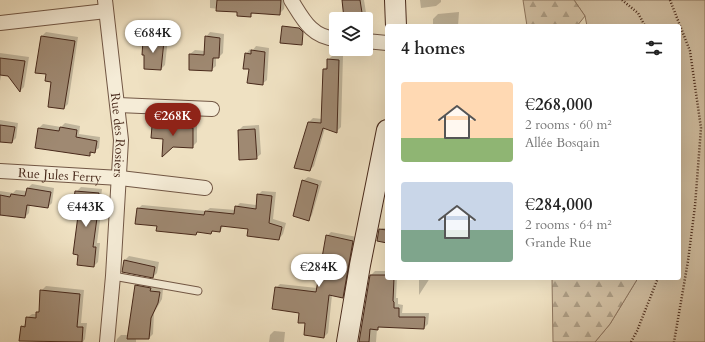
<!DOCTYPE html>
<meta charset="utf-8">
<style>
:root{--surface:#fff;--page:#f2f2f2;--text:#222;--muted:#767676;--accent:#8f2418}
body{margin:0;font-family:Cardo,serif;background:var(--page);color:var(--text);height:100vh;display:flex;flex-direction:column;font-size:15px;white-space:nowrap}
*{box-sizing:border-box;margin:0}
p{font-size:13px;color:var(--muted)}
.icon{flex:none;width:22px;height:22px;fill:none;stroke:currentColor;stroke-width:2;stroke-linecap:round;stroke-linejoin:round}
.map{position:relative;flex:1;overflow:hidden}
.side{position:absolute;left:385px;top:24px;width:296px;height:256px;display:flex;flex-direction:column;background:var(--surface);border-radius:4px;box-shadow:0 4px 16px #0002}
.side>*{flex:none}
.tools{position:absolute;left:329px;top:12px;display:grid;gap:8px}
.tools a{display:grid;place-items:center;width:44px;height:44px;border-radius:4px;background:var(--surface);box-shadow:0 4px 16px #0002;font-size:20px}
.price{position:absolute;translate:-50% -34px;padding:0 9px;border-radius:14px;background:#fff;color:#222;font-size:13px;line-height:26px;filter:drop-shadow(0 1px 2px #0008)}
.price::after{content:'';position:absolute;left:50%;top:24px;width:12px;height:9px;margin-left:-6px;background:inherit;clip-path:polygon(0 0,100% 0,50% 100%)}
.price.selected{background:var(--accent);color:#fff}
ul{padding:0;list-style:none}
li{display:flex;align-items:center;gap:12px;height:100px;padding:0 16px}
li span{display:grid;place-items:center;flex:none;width:112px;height:80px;border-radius:4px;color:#555}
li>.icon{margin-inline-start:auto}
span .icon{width:48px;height:48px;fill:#fffc;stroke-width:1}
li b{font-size:17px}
h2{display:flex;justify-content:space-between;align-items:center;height:48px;padding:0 16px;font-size:17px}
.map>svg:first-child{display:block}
</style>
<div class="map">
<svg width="705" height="342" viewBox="0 0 705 342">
<defs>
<pattern id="forest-firs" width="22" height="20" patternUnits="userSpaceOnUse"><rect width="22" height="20" fill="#d3c2a6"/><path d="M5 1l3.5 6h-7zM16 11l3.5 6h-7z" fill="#ad9e86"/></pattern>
</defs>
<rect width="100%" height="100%" fill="#efe1c2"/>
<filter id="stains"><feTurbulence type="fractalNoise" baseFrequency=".005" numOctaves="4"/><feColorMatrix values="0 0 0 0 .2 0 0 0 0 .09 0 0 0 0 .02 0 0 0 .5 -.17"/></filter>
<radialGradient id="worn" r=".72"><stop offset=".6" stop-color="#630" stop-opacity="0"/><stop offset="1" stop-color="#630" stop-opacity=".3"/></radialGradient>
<path fill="#d3c2a6" stroke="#8e7660" d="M574,0H705V342H595L610,324L638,278H679V26H587L585,16Z"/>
<path fill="url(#forest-firs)" stroke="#8e7660" d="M523,0H574L585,16L577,26H527Z
M552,278H638L610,324L595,342H553Z"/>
<path fill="#0003" d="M210,0H285L284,9L279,14L254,12L250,16L238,11L210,8Z
M343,0H364L367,19H345Z
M420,0H441V2L436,6L421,8Z
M459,12L458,26H433V19L438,14Z
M46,32L78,37L68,104L64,108L53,81L42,36Z
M210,32L224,34L223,53L219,57H216V66L211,70L190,54L195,50L205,51L206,37Z
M148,36L168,38L165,65L161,69L145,68L144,41Z
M256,46L269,48L267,80L262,84L250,68L246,54L250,49L253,50Z
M0,53L29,57L24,87L20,91L3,67L0,81Z
M332,56H343L341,127L337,131L325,128L314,166L310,170L309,122L313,118L322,119L324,69L328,66V60Z
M0,120L18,123L16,138L12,142L0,141Z
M157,122L197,124V142L192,147L164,138L153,126Z
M65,123L80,126L79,134L100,137L99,148L89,155L39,128L43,124L61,127Z
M259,125L261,154L256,158L239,130L243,126Z
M308,177L322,181L312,215L308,220L303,181Z
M32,184L54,188L52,203L48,207L30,204L29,213L25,217L2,214L0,216V191L13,193L16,190L27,191L28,188Z
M81,187L102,189L99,213H101L97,243H100L98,262L94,266L76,192Z
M262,191L276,192L273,219L286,223L283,234L279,239L249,228L224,225L220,231L214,230L211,233L199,231L196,234L158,226L138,209L142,205L206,211L210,208L236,210V207L240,203L257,205L258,195Z
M382,228H387V242L380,230Z
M331,232L357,237L347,293L342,297L332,295L328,333L324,337L306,322L300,313L276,288L280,284L317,288L327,236Z
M129,256L159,262L157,273L153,277L125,260Z
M375,271H387V278H397L396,298H398V304L403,305L402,313H429L428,324L424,328L381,326L377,329L376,342H360L371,275Z
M419,278H430L419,295Z
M140,282L154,284V287L163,289L162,299L154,313L153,334L149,338H136V342H116L117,339L121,335H128L136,285Z
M46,286L84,290L81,323H87L85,339L83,342L44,340L42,342L21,340L22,327L26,323L27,318L32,314H37L40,310L41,291Z
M274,331L285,332L284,342H269L270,335Z"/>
<path fill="#9f8972" stroke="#48291b" d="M217,0H281L280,15L251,13V17L237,16V12L216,11Z
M342,0H360L363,19H344Z
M282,26L299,28L303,32L302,45L280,43Z
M41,36L75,41L64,109L48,107L51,82L45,81L46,74L35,73Z
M205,36L220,38L219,58H213L212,71L189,70V54L204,55Z
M143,40L164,41L161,70L144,69V55H142Z
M251,50L265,52L263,85L247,83L249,69H243L245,53L251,54Z
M0,58L25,61L20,92L8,76L0,75Z
M327,59L339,60L337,133L323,128L310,171L294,168L308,122L321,123L323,69H327Z
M0,125L15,127L12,143L0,142Z
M152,126L193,128V148L173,147L162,157L163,139L151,138Z
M60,127L77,130L76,137L97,141L95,153L90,152V156L35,148L38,128L59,131Z
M255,129L257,159L239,160L238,130Z
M302,180L318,185L309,221L293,216Z
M27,188L51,192L48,208L27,205L25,218L0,215V195L10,197L11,194L25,196Z
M75,191L99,193L95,217L97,218L93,247H96L94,267L77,265L78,255L73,254L79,208L73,207Z
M257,194L272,196L269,223L282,227L279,240L247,236L248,229L221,226L220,232L212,231L211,234L197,232L196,235L156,231L157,226L135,224L137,208L204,215L205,211L234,214L235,206L256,209Z
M379,229L387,230V243L377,241Z
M326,235L353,241L343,298L329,295L324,338L304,335L305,323H298L299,313L272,309L275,287L316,292Z
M124,260L155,267L153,278L122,272Z
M370,275H387V278H394L393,301L394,302V308H399V317H425L424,329L378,327V330L370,329L369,342H359Z
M135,285L151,288L150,291L160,292L158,303L151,318L149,339H127Z
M40,290L80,294L77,327H83L82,342L19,341L21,326L25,327L26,317L36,318V312H39Z"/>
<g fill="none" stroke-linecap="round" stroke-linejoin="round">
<g stroke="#725745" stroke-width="9">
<path id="lane" d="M113,276L198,291"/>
</g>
<g stroke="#725745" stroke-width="16">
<g id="street">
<path id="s1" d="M105,0L121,140L113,276L107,342"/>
<path d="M291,0C303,19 311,37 336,39"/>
<path d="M0,23L106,11"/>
<path d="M366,41L387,43"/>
<path d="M118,105L212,109"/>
<path id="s2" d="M0,171L120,178L205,188"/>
</g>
</g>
<g stroke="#48291b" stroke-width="22">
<path id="secondary" d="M395,0L396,26
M347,342L360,265L387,130"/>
</g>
<path stroke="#48291b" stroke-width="2.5" stroke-dasharray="1 2" stroke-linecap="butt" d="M622,0L638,13L645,26
M670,0L690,51L701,128L695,206L688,261L674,342
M631,342L637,331L658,278"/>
<use href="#lane" stroke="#f5ecd7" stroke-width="7"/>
<use href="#street" stroke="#f5ecd7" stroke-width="14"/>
<use href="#secondary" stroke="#f5ecd7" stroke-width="20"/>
</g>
<g text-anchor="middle" stroke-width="3" stroke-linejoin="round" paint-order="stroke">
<g font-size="13" fill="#48291b" stroke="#f5ecd7">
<text dy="5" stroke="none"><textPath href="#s1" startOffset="136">Rue des Rosiers</textPath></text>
<text dy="5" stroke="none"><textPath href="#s2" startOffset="60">Rue Jules Ferry</textPath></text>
</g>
</g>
<rect width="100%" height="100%" filter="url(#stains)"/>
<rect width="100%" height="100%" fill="url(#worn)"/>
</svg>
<div class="tools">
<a><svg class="icon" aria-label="layers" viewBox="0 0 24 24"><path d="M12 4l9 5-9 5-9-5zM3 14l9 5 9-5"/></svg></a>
</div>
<b class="price" style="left:153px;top:54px">€684K</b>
<b class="price selected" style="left:173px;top:137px">€268K</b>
<b class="price" style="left:86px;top:228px">€443K</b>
<b class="price" style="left:319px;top:288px">€284K</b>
<section class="side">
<h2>4 homes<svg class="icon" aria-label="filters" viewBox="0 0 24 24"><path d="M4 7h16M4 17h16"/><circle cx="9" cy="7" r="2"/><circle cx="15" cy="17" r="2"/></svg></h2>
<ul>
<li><span style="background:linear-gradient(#ffd9b3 70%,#8fb573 0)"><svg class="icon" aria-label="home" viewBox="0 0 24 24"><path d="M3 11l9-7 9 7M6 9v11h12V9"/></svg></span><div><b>€268,000</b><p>2 rooms · 60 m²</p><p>Allée Bosqain</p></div></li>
<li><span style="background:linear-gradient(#c9d6e8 60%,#7fa58c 0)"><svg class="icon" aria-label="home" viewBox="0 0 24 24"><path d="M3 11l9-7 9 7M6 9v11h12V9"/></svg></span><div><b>€284,000</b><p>2 rooms · 64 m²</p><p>Grande Rue</p></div></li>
</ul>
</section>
</div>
